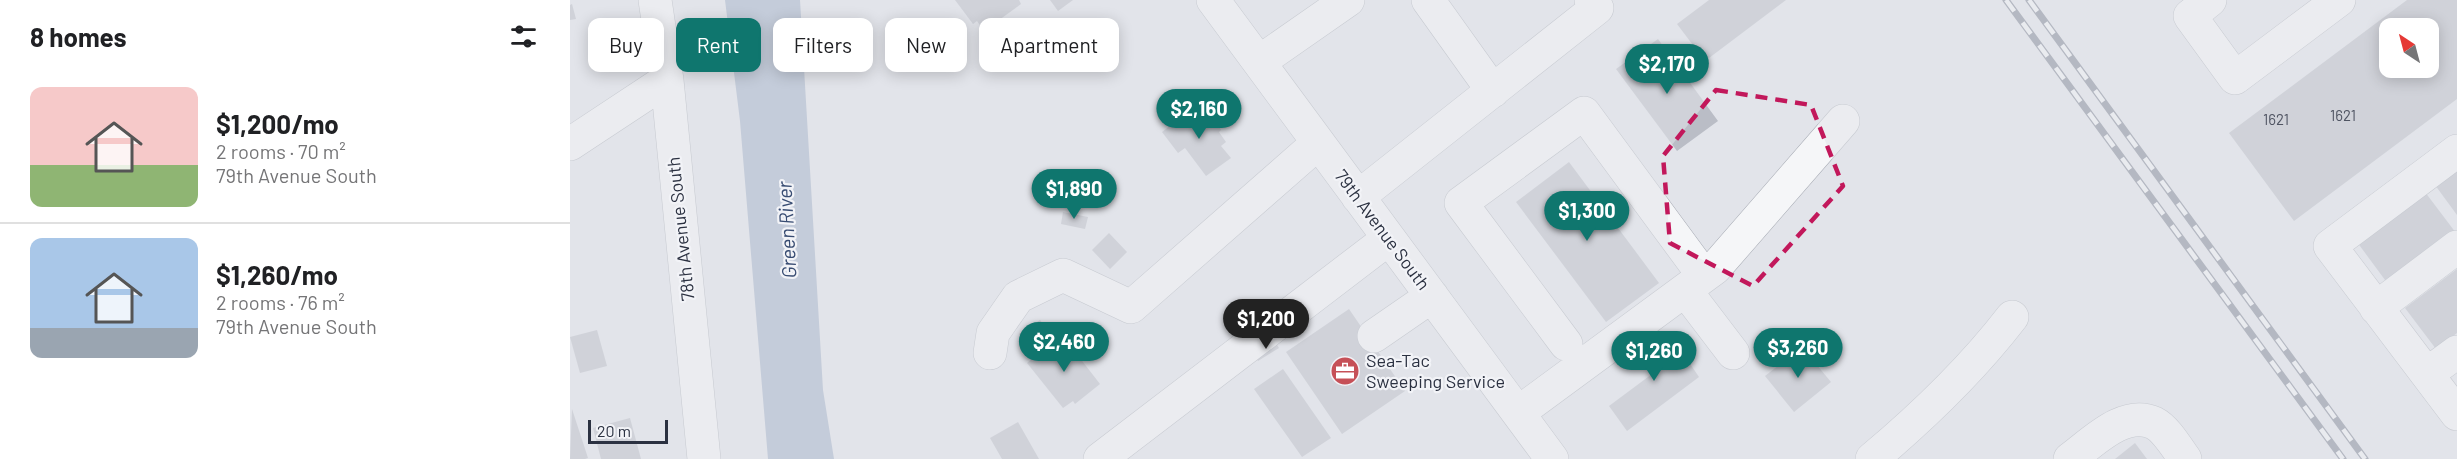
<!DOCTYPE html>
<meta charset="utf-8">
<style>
:root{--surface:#fff;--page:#f2f2f2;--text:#202124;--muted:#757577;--line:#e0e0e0;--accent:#0f766e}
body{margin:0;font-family:Barlow,sans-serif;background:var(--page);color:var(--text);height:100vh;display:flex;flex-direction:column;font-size:22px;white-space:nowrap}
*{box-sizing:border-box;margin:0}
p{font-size:20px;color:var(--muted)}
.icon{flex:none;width:33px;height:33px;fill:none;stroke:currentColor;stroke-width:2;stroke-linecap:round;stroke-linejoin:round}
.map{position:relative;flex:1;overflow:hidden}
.drawer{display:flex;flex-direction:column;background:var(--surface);width:570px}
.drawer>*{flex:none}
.hud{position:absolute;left:18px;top:18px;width:570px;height:54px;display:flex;gap:12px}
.needle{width:39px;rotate:324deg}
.tools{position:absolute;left:1809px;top:18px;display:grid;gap:12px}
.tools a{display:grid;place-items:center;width:60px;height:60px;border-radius:12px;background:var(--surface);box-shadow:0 3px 15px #0003;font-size:30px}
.scale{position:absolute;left:18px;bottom:15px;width:80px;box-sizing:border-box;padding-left:6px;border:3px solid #2b3141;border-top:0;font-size:16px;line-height:21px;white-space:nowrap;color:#2b3141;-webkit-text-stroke:4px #f2f3f7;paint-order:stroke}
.price{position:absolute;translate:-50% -51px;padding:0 14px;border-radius:21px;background:var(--accent);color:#fff;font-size:20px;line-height:39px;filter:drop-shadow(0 2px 3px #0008)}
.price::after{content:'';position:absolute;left:50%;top:36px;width:18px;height:14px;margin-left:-9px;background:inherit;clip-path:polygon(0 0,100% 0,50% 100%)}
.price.on{background:#222;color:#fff}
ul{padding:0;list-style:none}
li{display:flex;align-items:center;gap:18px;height:150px;padding:0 30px}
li+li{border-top:2px solid var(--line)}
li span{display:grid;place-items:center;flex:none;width:168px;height:120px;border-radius:12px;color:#555}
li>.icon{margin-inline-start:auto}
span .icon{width:72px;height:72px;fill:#fffc;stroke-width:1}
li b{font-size:26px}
h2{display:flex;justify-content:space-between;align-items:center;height:72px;padding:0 30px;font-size:26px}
.pill{padding:0 21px;border-radius:12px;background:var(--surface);box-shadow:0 3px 15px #0003;font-size:21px;line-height:54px}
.pill.on{background:var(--accent);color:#fff}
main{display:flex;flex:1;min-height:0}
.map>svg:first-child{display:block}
</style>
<main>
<section class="drawer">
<h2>8 homes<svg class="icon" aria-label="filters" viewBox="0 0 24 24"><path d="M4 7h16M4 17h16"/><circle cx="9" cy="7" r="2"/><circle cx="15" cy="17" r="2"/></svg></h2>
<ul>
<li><span style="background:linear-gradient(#f6c9c9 65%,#8fb573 0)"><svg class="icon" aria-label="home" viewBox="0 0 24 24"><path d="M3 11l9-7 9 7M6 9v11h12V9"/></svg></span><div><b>$1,200/mo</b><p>2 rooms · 70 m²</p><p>79th Avenue South</p></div></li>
<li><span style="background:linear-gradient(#a9c7e8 75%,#9aa5b1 0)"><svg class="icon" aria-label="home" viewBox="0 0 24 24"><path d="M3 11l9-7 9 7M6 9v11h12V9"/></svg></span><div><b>$1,260/mo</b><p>2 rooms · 76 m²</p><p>79th Avenue South</p></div></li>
</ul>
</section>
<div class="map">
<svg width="1887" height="459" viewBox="0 0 1887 459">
<rect width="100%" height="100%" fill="#e2e4ea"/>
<path fill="#a0afc7" d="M155,0H230L253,390L264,459H198L170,121Z"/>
<path fill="#babdc6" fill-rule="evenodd" d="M385,0H449L451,4L414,31L407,21L403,24Z
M480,0H503L488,11Z
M1139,0H1216L1135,61L1107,24Z
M1837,0H1887V99L1724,221L1659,133ZM1820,28H1858V68H1820Z
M2,4L6,19L0,20V5Z
M1088,39L1148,121L1107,151L1046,69Z
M627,105L642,125L646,122L651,130L649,132L656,142L651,146L661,158L636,176L615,148L608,153L592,132Z
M999,162L1089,283L1036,322L946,202Z
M1887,168V215L1865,185Z
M1855,192L1886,233L1818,284L1787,242Z
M493,212L518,217L515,229L491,224Z
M539,233L557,252L540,269L522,250Z
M1887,269V333L1866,349L1835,308Z
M779,309L835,391L772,434L716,352Z
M470,320L480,333L459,348L449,334Z
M27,330L37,366L10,373L0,337Z
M1088,332L1106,356L1112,352L1129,377L1057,431L1039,406L1082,374L1064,350Z
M492,335L530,384L505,404L503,401L493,408L457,363Z
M704,340L709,348L688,361L683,353Z
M1232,347L1261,382L1224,412L1195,376Z
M713,369L761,438L732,457L684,389Z
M2,409L18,458L15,459H0Z
M60,418L71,459H31L23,428Z
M448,422L469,459H432L420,438Z
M1565,443L1577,459H1545Z"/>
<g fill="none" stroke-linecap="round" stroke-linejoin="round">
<g stroke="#a7abb4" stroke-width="34">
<path id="minor" d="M85,0L97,80L134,459
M643,0L982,459
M858,0L923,91
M1640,0L1620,16L1665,78L1769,0
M689,62L778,0
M0,144L97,80
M1887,151L1760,246L1887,414
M788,197L1027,8L1021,0
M1115,290L1163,353
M1806,308L1887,247
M804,336L862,296
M996,344L891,203L1014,113L1134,276
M420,353L423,333L448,297L493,275L561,307L748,143
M1857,374L1887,352
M948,413L1145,268L1273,121
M530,459L818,239
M1302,459C1352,417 1402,369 1442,317
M1500,459C1522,443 1554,409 1584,423C1596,429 1607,448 1615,459"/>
</g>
<use href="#minor" stroke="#f5f6f8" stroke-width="33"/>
<g stroke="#7c8392" stroke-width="7">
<path id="rail" d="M1436,0L1773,459
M1459,0L1795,459"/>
</g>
<use href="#rail" stroke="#f2f3f7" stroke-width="4.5" stroke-dasharray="14" stroke-linecap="butt"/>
</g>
<path d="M0 0H1887V459H0ZM1146,90L1241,105L1273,186L1183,286L1100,243L1093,156Z" fill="#e2e4ea" fill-opacity=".55" fill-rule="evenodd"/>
<path fill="none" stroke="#c2185b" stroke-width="4.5" stroke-dasharray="12 8" stroke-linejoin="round" d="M1146,90L1241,105L1273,186L1183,286L1100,243L1093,156Z"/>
<defs>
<g id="office-disc" transform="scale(1.5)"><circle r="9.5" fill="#c65057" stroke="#f2f3f7"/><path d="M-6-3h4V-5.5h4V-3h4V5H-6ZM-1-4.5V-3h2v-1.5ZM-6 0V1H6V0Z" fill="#fff"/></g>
</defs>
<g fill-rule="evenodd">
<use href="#office-disc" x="775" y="371"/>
</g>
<g text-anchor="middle" stroke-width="4.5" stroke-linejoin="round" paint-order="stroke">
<g font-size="15" fill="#4f5462">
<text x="1773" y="121">1621</text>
<text x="1706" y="125">1621</text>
</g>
<g font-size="18" fill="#2b3141" stroke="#f2f3f7">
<text transform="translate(111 229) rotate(-96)" y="6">78th Avenue South</text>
<text transform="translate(812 230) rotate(53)" y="6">79th Avenue South</text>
</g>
<g font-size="18" fill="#2b3141" stroke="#f2f3f7" text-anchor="start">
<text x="796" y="367">Sea-Tac<tspan x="796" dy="21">Sweeping Service</tspan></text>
</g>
<g font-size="20" font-style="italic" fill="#384c72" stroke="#f2f3f7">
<text transform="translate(217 230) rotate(-93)" y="7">Green River</text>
</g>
</g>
</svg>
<div class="tools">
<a><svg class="needle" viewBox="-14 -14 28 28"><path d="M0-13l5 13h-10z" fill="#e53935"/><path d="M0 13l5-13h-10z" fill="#757577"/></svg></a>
</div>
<div class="scale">20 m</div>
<b class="price" style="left:1097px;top:95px">$2,170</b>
<b class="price" style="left:629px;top:140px">$2,160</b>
<b class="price" style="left:504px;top:220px">$1,890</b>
<b class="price" style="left:1017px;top:242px">$1,300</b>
<b class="price on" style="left:696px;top:350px">$1,200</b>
<b class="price" style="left:494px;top:373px">$2,460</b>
<b class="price" style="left:1228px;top:379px">$3,260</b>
<b class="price" style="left:1084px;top:382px">$1,260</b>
<div class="hud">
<a class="pill">Buy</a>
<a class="pill on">Rent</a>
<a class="pill">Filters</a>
<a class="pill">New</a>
<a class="pill">Apartment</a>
</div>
</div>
</main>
